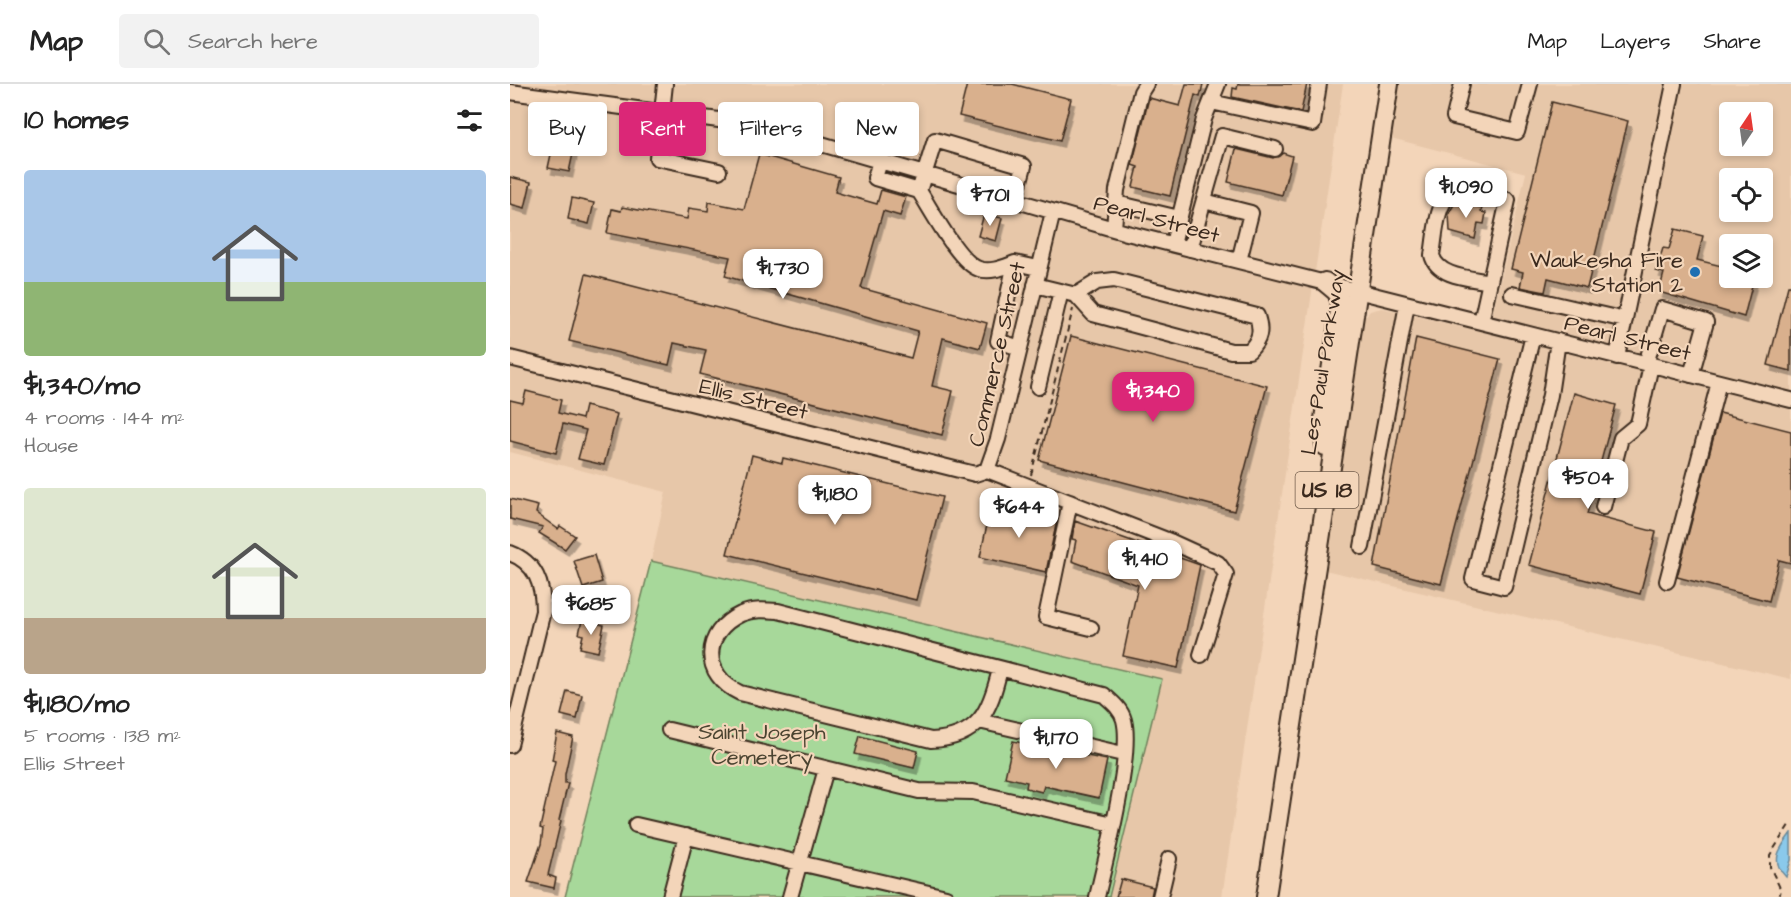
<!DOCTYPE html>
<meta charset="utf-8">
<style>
:root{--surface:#fff;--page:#f2f2f2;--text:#222;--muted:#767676;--line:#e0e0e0;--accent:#db2777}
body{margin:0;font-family:"Architects Daughter",sans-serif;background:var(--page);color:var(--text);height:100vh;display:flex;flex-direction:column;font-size:22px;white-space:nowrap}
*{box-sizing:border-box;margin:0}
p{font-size:20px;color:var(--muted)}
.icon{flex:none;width:33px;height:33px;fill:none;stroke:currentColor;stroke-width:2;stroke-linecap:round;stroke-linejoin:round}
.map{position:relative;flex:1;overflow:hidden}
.details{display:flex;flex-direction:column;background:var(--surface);width:510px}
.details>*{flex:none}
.banner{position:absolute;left:18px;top:18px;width:570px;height:54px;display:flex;gap:12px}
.needle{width:39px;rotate:13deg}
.controls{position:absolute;left:1209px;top:18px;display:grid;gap:12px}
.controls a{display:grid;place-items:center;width:54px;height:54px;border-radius:6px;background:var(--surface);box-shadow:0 3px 9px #0003;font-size:30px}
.price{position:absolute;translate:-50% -51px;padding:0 14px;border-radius:12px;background:#fff;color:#222;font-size:20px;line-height:39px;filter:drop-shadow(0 2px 3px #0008)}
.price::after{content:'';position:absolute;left:50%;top:36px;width:18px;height:14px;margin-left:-9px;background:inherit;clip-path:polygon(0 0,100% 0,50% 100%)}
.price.current{background:var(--accent);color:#fff}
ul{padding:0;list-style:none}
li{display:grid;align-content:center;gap:12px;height:318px;padding:0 24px}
li span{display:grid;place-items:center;height:186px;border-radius:6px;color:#555}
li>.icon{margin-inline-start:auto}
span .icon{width:108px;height:108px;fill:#fffc;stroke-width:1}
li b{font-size:26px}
h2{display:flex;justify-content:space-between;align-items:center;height:72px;padding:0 24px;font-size:26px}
.tag{padding:0 21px;border-radius:6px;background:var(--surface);box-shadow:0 3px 9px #0003;font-size:21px;line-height:54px}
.tag.current{background:var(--accent);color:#fff}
header{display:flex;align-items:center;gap:36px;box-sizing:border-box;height:84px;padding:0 30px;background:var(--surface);border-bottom:2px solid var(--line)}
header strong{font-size:28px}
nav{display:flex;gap:33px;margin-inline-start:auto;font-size:21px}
.search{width:420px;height:54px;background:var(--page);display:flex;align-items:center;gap:15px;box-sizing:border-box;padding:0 21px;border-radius:6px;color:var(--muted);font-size:22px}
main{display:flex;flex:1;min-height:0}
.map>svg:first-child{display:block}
</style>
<header>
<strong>Map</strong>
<div class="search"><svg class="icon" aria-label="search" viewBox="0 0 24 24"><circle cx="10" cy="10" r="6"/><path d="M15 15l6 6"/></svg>Search here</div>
<nav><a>Map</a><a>Layers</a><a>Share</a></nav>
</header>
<main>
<section class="details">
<h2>10 homes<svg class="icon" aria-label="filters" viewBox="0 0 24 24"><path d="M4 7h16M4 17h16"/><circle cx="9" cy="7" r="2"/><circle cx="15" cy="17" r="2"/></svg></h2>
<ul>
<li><span style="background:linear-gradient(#a9c7e8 60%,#8fb573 0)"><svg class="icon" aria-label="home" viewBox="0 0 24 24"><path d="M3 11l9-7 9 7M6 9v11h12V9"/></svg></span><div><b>$1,340/mo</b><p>4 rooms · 144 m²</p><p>House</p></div></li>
<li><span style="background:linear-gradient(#dfe7d0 70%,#b9a48a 0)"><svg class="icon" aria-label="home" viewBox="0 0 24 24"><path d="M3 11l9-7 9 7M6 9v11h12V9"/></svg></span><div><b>$1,180/mo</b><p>5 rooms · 138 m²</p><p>Ellis Street</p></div></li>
</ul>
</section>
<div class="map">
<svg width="1281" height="813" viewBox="0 0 1281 813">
<defs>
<filter id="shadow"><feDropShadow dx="3.5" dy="6" stdDeviation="0" flood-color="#0004"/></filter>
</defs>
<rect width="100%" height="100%" fill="#f3d5b9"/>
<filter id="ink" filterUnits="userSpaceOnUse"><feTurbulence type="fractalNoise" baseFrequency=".0167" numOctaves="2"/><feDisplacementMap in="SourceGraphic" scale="12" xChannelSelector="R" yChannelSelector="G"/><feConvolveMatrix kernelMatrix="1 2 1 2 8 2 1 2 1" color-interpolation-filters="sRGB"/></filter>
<g filter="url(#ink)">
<path fill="#e7c7a9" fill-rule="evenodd" d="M0,0H833L712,813H599L652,595L141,477L156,408L0,368Z
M888,0H1281V595L815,486L853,236L860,227L872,224L978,249L1016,89L881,54ZM1220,28H1252V62H1220ZM1220,94H1252V128H1220ZM1220,160H1252V194H1220Z"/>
<path fill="#a7d89a" stroke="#71815c" stroke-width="1.5" d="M141,477L652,595L599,813H55Z"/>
<path fill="#8ac9eb" stroke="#6a8999" stroke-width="1.5" d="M1281,749V776L1276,793C1260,777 1269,765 1281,749Z"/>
<path fill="#d9b08d" stroke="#3b2a1e" stroke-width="1.5" filter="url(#shadow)" d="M457,0H502L561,15L550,57L449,32Z
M676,0H693L690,13L685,11L660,112L623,103L628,83L622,81L639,14L670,22Z
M728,0H797L791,28L722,13L723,4L727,5Z
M1042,18L1118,37L1077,204L1038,194L1035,208L1010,203L1013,188L1001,185Z
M45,52L66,56L59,88L38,84Z
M726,65L763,74L773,69L782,72L772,111L718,98Z
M249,70L329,93L325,108L367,120L371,106L396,113L390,132L373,127L351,204L477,239L470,264L433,254L422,302L443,307L432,351L190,290L196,266L164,259L159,281L59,257L76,190L401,274L408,247L215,192L220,173L97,149L102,125L111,127L112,123L177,135L179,124L198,127L199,118L234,125Z
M0,93L21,98L15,124L0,120Z
M62,114L84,119L79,140L58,135Z
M946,117L972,124L971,128L976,129L974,140L968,139L965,155L940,148L939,129Z
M474,130L492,134L486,157L468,152Z
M1165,145L1193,152L1187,176L1220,184V194H1244L1234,233L1149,208L1154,189L1146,187L1153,164L1159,165Z
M1278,202H1281V287L1258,281Z
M561,252L757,302L724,427L529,376Z
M906,254L990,275L931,500L864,483Z
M16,307L51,316L48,329L72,335L75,322L107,330L94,381L68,375L76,346L53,340L46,369L0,357V316L13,319Z
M1064,309L1106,321L1077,430L1146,448L1130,510L1019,481Z
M1210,329L1281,347V479L1269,476L1259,517L1167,493Z
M242,371L272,379L273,374L432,413L406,516L217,470Z
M0,415L28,422L26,429L48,445L50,442L65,452L55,465L29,449L33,443L0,435Z
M481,422L547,436L536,488L470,473Z
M565,437L690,481L668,584L613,572L628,501L562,477L566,456L562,455Z
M84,471L92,498L73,504L64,477Z
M72,536L94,541L88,568L70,564L73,551L69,550Z
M57,607L72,611L67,635L51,631Z
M47,649L63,653L55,690V699H58L49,736L51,737L38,791L46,794L44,804L18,798L31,760L33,745L30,744L45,677L42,676Z
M350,652L408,667L404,684L345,670Z
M503,657L597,676L589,714L534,702L532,708L516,704L517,698L495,693Z
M611,795L643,803L641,813H606Z"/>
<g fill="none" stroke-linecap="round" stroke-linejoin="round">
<g stroke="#3b2a1e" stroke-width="18">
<path id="minor" d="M155,0L147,74L209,87
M952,0L944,33L1007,48L1020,0
M0,8L246,41L617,149L1281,316
M701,18L803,40L809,0
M370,77L365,94L409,107L425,56L514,82L505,116
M409,107C421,125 449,179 469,185C481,189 494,183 505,179
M694,117L741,129L729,177
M606,119L669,134
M604,145L607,106L631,8L636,0
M663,160L694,35L708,0
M680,165L712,52L765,65
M525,201L566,211L587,198L604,196L747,232C752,247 750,256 739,267H721L583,230L566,211
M1002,210L1115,236
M971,238L998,116L951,105C925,109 926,150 922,171C927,193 960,194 980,198
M1023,251L963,495L994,503L1040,311L1048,257
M510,264L488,257L505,179L528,184
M1107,273L1164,0
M0,274L465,390L477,386
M1136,280L1152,225L1196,238L1181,291
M528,303L551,207
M477,386L662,458L708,479L716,490L691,571
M477,386L488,355L543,128
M560,418L536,533L581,544
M1093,423L1111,354L1128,340L1141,281
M852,463L897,220
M0,469C26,479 33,500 33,527L0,661
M1157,497L1209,298
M490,585C480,627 469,654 421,656L230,609C191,591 192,548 231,530C243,525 256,526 268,527L594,611C602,618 611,625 614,636C623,670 596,774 587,813
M469,637L613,670
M159,646L409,707L463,708L603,740
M126,741L436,813
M160,813L176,752
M280,813L316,685
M650,813L659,775"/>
</g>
<g stroke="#3b2a1e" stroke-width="22">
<path id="major" d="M815,362L814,335L831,219L827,208L815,198
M756,813L879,0"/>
</g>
<path stroke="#3b2a1e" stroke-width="2" stroke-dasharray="6 4.5" stroke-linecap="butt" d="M521,391L563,225
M1269,813L1271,806L1260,783V771L1281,738"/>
<use href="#minor" stroke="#f3d5b9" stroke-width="14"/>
<use href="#major" stroke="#f3d5b9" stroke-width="18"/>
</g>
</g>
<circle fill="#1f6fb2" stroke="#f3d5b9" stroke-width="2" cx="1185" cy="188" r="6"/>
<g text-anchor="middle" stroke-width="4.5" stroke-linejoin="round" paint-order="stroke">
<rect fill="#f3d5b9" stroke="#725d4c" stroke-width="1.5" x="785.5" y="388" width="63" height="36" rx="4.5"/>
<g font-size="21" font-weight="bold" fill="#3b2a1e">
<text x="817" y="413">US 18</text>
</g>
<g font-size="22" fill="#3b2a1e" stroke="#f3d5b9">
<text transform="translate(647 134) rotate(15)" y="8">Pearl Street</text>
<text transform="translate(1118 253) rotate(14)" y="8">Pearl Street</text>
<text transform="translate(486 270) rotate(-77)" y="8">Commerce Street</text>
<text transform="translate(812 278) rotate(-81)" y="8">Les Paul Parkway</text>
<text transform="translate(244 314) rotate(14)" y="8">Ellis Street</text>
</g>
<g font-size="22" fill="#3b2a1e" stroke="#f3d5b9" text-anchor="end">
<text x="1173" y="183">Waukesha Fire<tspan x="1173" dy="25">Station 2</tspan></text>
</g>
<g font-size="22" fill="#4b4431" stroke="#f3d5b9">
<text x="252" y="655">Saint Joseph<tspan x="252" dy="25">Cemetery</tspan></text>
</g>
</g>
</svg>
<div class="controls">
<a><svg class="needle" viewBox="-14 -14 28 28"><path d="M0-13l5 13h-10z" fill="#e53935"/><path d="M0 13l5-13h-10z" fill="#767676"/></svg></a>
<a><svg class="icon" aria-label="locate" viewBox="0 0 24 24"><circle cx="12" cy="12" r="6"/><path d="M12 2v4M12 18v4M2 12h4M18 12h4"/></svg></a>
<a><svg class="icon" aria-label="layers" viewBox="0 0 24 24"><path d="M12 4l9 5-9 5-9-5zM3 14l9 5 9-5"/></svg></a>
</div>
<b class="price" style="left:956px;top:135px">$1,090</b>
<b class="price" style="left:480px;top:143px">$701</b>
<b class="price" style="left:273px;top:216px">$1,730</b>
<b class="price current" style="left:643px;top:339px">$1,340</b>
<b class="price" style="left:1078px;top:426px">$504</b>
<b class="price" style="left:325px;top:442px">$1,180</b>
<b class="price" style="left:509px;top:455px">$644</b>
<b class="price" style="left:635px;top:507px">$1,410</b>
<b class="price" style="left:81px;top:552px">$685</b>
<b class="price" style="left:546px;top:686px">$1,170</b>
<div class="banner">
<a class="tag">Buy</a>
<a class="tag current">Rent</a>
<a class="tag">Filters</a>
<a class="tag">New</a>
</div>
</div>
</main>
